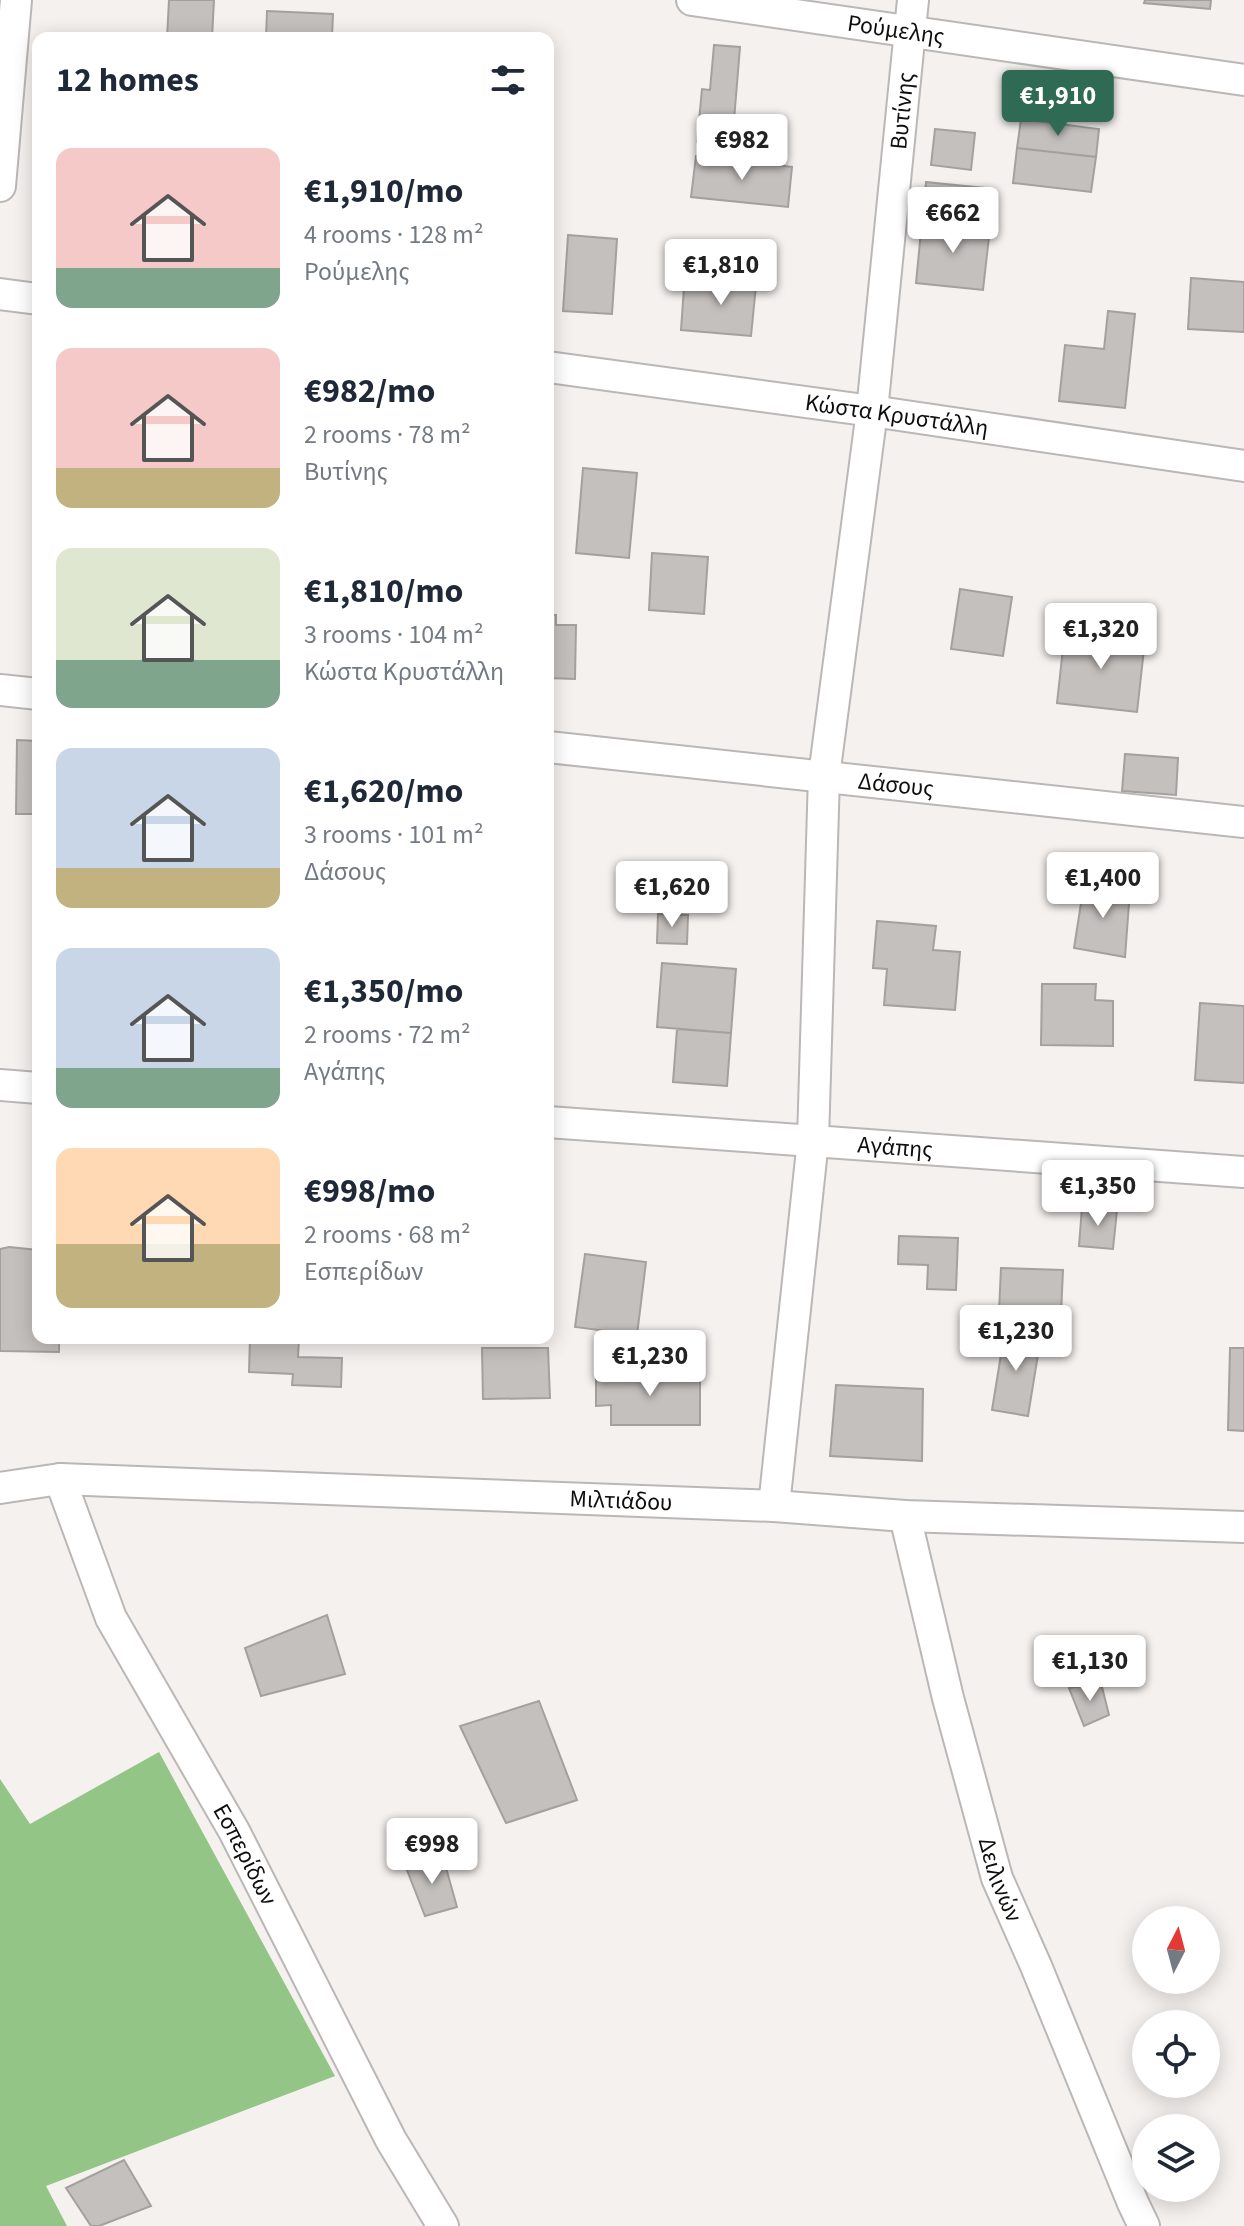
<!DOCTYPE html>
<meta charset="utf-8">
<style>
:root{--surface:#fff;--page:#f2f2f3;--text:#1f2937;--muted:#747a83;--accent:#2e6a54}
body{margin:0;font-family:"Source Sans 3",sans-serif;background:var(--page);color:var(--text);height:100vh;display:flex;flex-direction:column;font-size:30px;white-space:nowrap}
*{box-sizing:border-box;margin:0}
p{font-size:26px;color:var(--muted)}
.icon{flex:none;width:44px;height:44px;fill:none;stroke:currentColor;stroke-width:2;stroke-linecap:round;stroke-linejoin:round}
.map{position:relative;flex:1;overflow:hidden}
.sheet{position:absolute;left:32px;top:32px;width:522px;height:1312px;display:flex;flex-direction:column;background:var(--surface);border-radius:16px;box-shadow:0 4px 20px #0003}
.sheet>*{flex:none}
.needle{width:52px;rotate:6deg}
.tools{position:absolute;left:1132px;top:1906px;display:grid;gap:16px}
.tools a{display:grid;place-items:center;width:88px;height:88px;border-radius:50%;background:var(--surface);box-shadow:0 4px 20px #0003;font-size:40px}
.price{position:absolute;translate:-50% -68px;padding:0 18px;border-radius:8px;background:#fff;color:#222;font-size:26px;line-height:52px;filter:drop-shadow(0 2px 4px #0008)}
.price::after{content:'';position:absolute;left:50%;top:48px;width:24px;height:18px;margin-left:-12px;background:inherit;clip-path:polygon(0 0,100% 0,50% 100%)}
.price.current{background:var(--accent);color:#fff}
ul{padding:0;list-style:none}
li{display:flex;align-items:center;gap:24px;height:200px;padding:0 24px}
li span{display:grid;place-items:center;flex:none;width:224px;height:160px;border-radius:16px;color:#555}
li>.icon{margin-inline-start:auto}
span .icon{width:96px;height:96px;fill:#fffc;stroke-width:1}
li b{font-size:34px}
h2{display:flex;justify-content:space-between;align-items:center;height:96px;padding:0 24px;font-size:34px}
.map>svg:first-child{display:block}
</style>
<div class="map">
<svg width="1244" height="2226" viewBox="0 0 1244 2226">
<rect width="100%" height="100%" fill="#f5f1ef"/>
<path fill="#92c586" d="M159,1752L335,2076L46,2186L67,2226H0V1779L30,1824Z"/>
<path fill="#c4c0be" stroke="#a3a09e" stroke-width="2" d="M169,0H214L212,38H167Z
M1145,0H1211L1210,9L1144,3Z
M267,11L333,14L332,38H266Z
M714,45L740,47L732,145L697,142L702,89L710,90Z
M1021,119L1099,129L1096,157L1017,148Z
M935,129L975,133L971,170L931,165Z
M1017,148L1096,157L1091,192L1013,183Z
M696,156L792,167L788,207L691,197Z
M926,182L994,189L990,228L922,221Z
M922,221L990,228L983,290L916,283Z
M568,235L617,239L612,314L563,311Z
M725,271L757,275L751,336L681,330L684,287L723,290Z
M1191,278L1244,282V332L1188,329Z
M1108,311L1135,314L1125,408L1059,401L1065,345L1104,349Z
M583,468L637,473L629,558L576,553Z
M652,553L708,557L704,614L649,610Z
M960,589L1012,597L1003,656L951,649Z
M548,615H556V625H576L575,679L548,678Z
M1065,630L1145,640L1137,712L1057,703Z
M17,740L38,741V814H16Z
M1125,754L1178,758L1176,795L1122,791Z
M1084,884L1130,890L1125,957L1074,948Z
M658,914L688,915L687,944L657,943Z
M877,921L936,926L933,950L960,952L955,1010L884,1005L887,969L873,968Z
M662,963L736,969L731,1033L657,1027Z
M1042,984H1096L1095,1000L1113,1001V1046L1041,1045Z
M1200,1003L1244,1006V1083L1195,1080Z
M677,1029L731,1033L727,1086L673,1082Z
M1082,1207L1117,1210L1113,1249L1079,1246Z
M899,1236L958,1238L956,1290L927,1289L928,1265L898,1264Z
M9,1247L38,1250V1338H59V1352L0,1351V1249Z
M585,1254L646,1262L637,1335L575,1327Z
M1001,1268L1063,1270L1061,1314L999,1311Z
M1005,1330L1041,1336L1028,1416L992,1410Z
M250,1338H299L298,1357L342,1358L341,1387L292,1385L293,1374L249,1372Z
M482,1348H548L550,1398L483,1399Z
M1230,1348H1244V1431L1228,1430Z
M596,1372H700V1425H611V1405L596,1406Z
M836,1385L923,1389L922,1461L830,1456Z
M327,1615L345,1674L261,1696L245,1648Z
M1101,1683L1109,1715L1084,1726L1069,1688Z
M539,1701L577,1800L506,1823L460,1726Z
M443,1857L457,1907L425,1916L405,1865Z
M124,2160L151,2206L99,2226H91L66,2188Z"/>
<g fill="none" stroke-linecap="round" stroke-linejoin="round">
<g stroke="#bbb7b6" stroke-width="34">
<g id="street">
<path id="s1" d="M692,0L1244,80"/>
<path d="M0,186L16,0"/>
<path d="M0,294L38,299"/>
<path id="s2" d="M548,367L872,411L1244,466"/>
<path d="M0,690L38,694"/>
<path id="s3" d="M548,747L1244,822"/>
<path d="M0,1085L38,1088"/>
<path id="s4" d="M548,1122L1244,1172"/>
<path id="s5" d="M60,1479L111,1618L234,1831L391,2140L443,2226"/>
<path id="s6" d="M0,1488L60,1479L774,1506L905,1516L1244,1527"/>
<path id="s7" d="M774,1506L813,1140L824,776L872,411L913,0"/>
<path id="s8" d="M905,1516L948,1698L997,1878L1036,1966L1133,2203L1144,2226"/>
</g>
</g>
<use href="#street" stroke="#fff" stroke-width="30"/>
</g>
<g text-anchor="middle" stroke-width="6" stroke-linejoin="round" paint-order="stroke">
<g font-size="24" fill="#0f0e0d" stroke="#fff">
<text dy="8" stroke="none"><textPath href="#s1" startOffset="206">Ρούμελης</textPath></text>
<text dy="8" stroke="none"><textPath href="#s7" startOffset="1402">Βυτίνης</textPath></text>
<text dy="8" stroke="none"><textPath href="#s2" startOffset="352">Κώστα Κρυστάλλη</textPath></text>
<text dy="8" stroke="none"><textPath href="#s3" startOffset="350">Δάσους</textPath></text>
<text dy="8" stroke="none"><textPath href="#s4" startOffset="348">Αγάπης</textPath></text>
<text dy="8" stroke="none"><textPath href="#s6" startOffset="622">Μιλτιάδου</textPath></text>
<text dy="8" stroke="none"><textPath href="#s5" startOffset="420">Εσπερίδων</textPath></text>
<text dy="8" stroke="none"><textPath href="#s8" startOffset="376">Δειλινών</textPath></text>
</g>
</g>
</svg>
<div class="tools">
<a><svg class="needle" viewBox="-14 -14 28 28"><path d="M0-13l5 13h-10z" fill="#e53935"/><path d="M0 13l5-13h-10z" fill="#747a83"/></svg></a>
<a><svg class="icon" aria-label="locate" viewBox="0 0 24 24"><circle cx="12" cy="12" r="6"/><path d="M12 2v4M12 18v4M2 12h4M18 12h4"/></svg></a>
<a><svg class="icon" aria-label="layers" viewBox="0 0 24 24"><path d="M12 4l9 5-9 5-9-5zM3 14l9 5 9-5"/></svg></a>
</div>
<b class="price current" style="left:1058px;top:138px">€1,910</b>
<b class="price" style="left:742px;top:182px">€982</b>
<b class="price" style="left:953px;top:255px">€662</b>
<b class="price" style="left:721px;top:307px">€1,810</b>
<b class="price" style="left:1101px;top:671px">€1,320</b>
<b class="price" style="left:1103px;top:920px">€1,400</b>
<b class="price" style="left:672px;top:929px">€1,620</b>
<b class="price" style="left:1098px;top:1228px">€1,350</b>
<b class="price" style="left:1016px;top:1373px">€1,230</b>
<b class="price" style="left:650px;top:1398px">€1,230</b>
<b class="price" style="left:1090px;top:1703px">€1,130</b>
<b class="price" style="left:432px;top:1886px">€998</b>
<section class="sheet">
<h2>12 homes<svg class="icon" aria-label="filters" viewBox="0 0 24 24"><path d="M4 7h16M4 17h16"/><circle cx="9" cy="7" r="2"/><circle cx="15" cy="17" r="2"/></svg></h2>
<ul>
<li><span style="background:linear-gradient(#f6c9c9 75%,#7fa58c 0)"><svg class="icon" aria-label="home" viewBox="0 0 24 24"><path d="M3 11l9-7 9 7M6 9v11h12V9"/></svg></span><div><b>€1,910/mo</b><p>4 rooms · 128 m²</p><p>Ρούμελης</p></div></li>
<li><span style="background:linear-gradient(#f6c9c9 75%,#c2b280 0)"><svg class="icon" aria-label="home" viewBox="0 0 24 24"><path d="M3 11l9-7 9 7M6 9v11h12V9"/></svg></span><div><b>€982/mo</b><p>2 rooms · 78 m²</p><p>Βυτίνης</p></div></li>
<li><span style="background:linear-gradient(#dfe7d0 70%,#7fa58c 0)"><svg class="icon" aria-label="home" viewBox="0 0 24 24"><path d="M3 11l9-7 9 7M6 9v11h12V9"/></svg></span><div><b>€1,810/mo</b><p>3 rooms · 104 m²</p><p>Κώστα Κρυστάλλη</p></div></li>
<li><span style="background:linear-gradient(#c9d6e8 75%,#c2b280 0)"><svg class="icon" aria-label="home" viewBox="0 0 24 24"><path d="M3 11l9-7 9 7M6 9v11h12V9"/></svg></span><div><b>€1,620/mo</b><p>3 rooms · 101 m²</p><p>Δάσους</p></div></li>
<li><span style="background:linear-gradient(#c9d6e8 75%,#7fa58c 0)"><svg class="icon" aria-label="home" viewBox="0 0 24 24"><path d="M3 11l9-7 9 7M6 9v11h12V9"/></svg></span><div><b>€1,350/mo</b><p>2 rooms · 72 m²</p><p>Αγάπης</p></div></li>
<li><span style="background:linear-gradient(#ffd9b3 60%,#c2b280 0)"><svg class="icon" aria-label="home" viewBox="0 0 24 24"><path d="M3 11l9-7 9 7M6 9v11h12V9"/></svg></span><div><b>€998/mo</b><p>2 rooms · 68 m²</p><p>Εσπερίδων</p></div></li>
</ul>
</section>
</div>
